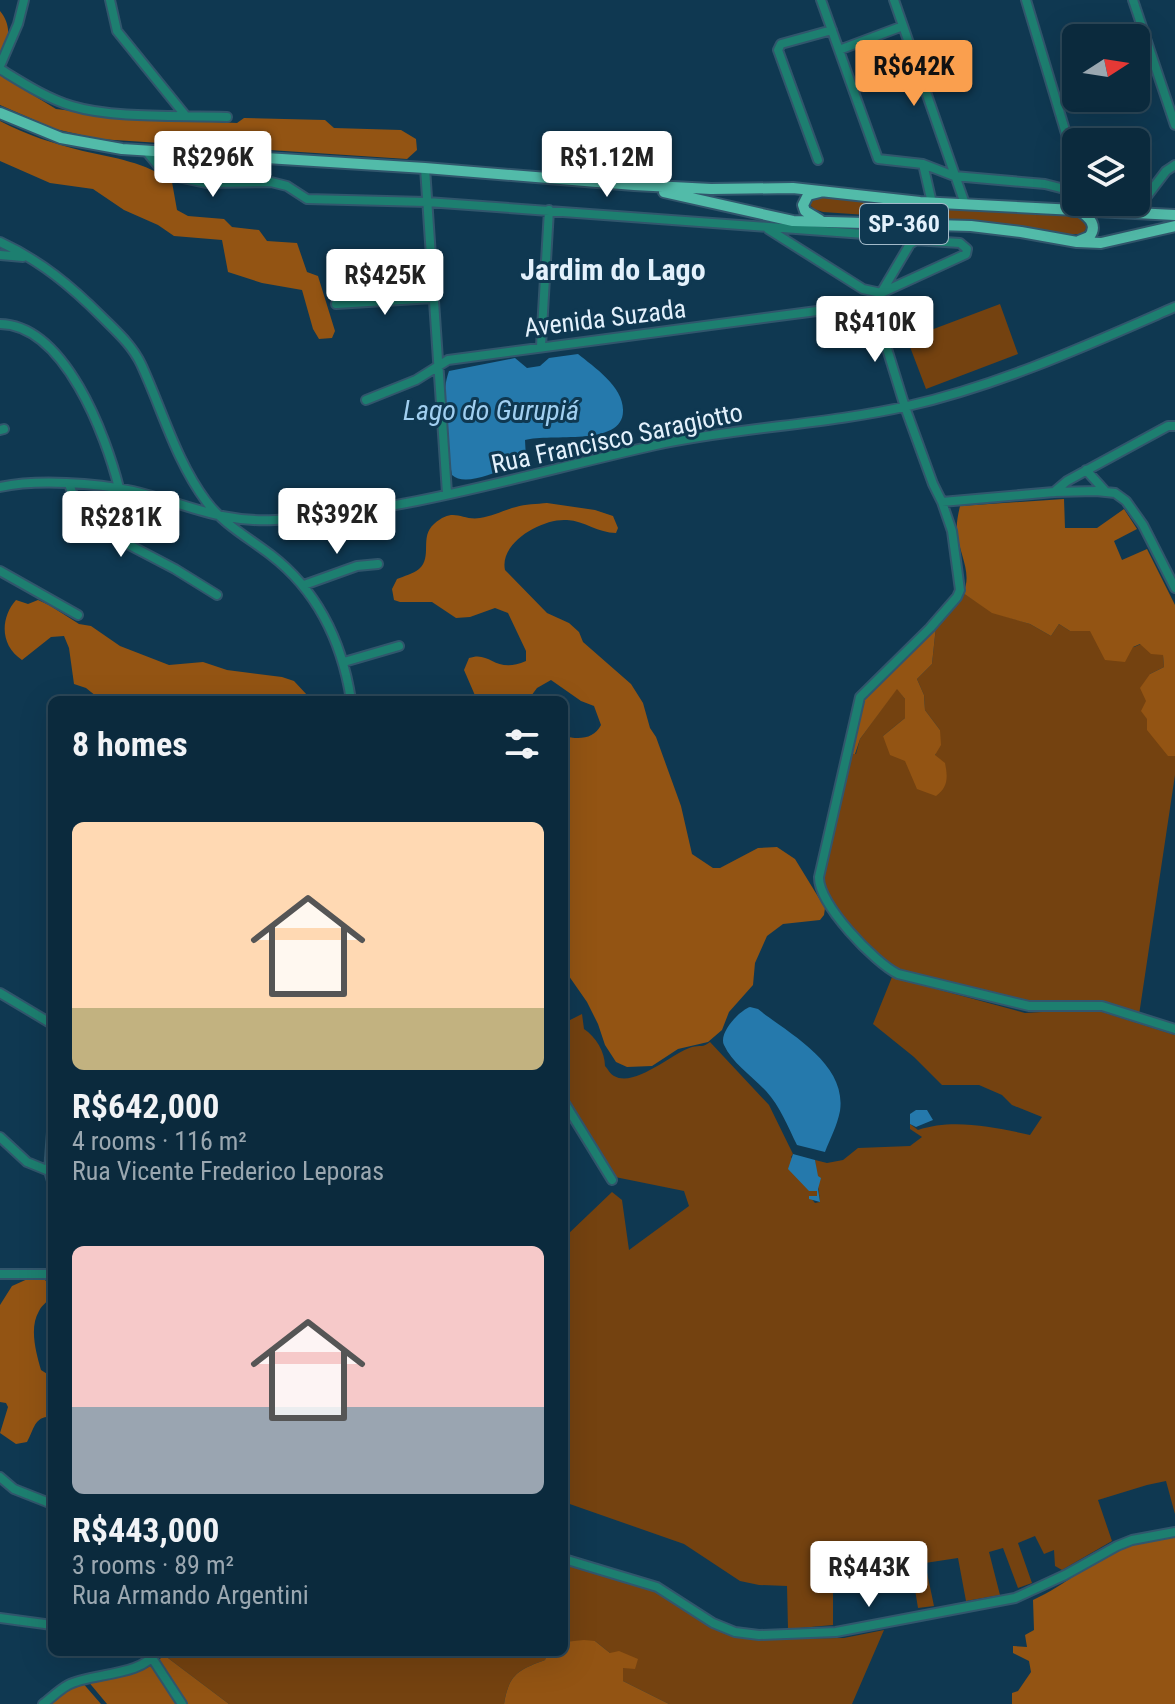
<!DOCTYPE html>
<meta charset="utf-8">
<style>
:root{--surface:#0b2a3d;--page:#143244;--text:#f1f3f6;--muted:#9aa7b0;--line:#2b4657;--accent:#fa9f4e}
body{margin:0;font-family:"Roboto Condensed",sans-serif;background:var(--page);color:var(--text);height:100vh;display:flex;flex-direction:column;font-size:30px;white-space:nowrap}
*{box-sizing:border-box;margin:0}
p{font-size:26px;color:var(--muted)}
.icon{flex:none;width:44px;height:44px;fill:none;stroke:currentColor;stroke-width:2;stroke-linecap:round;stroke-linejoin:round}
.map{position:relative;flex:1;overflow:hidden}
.side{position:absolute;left:48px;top:696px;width:520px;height:960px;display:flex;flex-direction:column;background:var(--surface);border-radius:12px;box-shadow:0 8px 32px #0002,0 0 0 2px var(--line)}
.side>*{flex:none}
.needle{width:52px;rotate:78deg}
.fabs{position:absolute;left:1062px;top:24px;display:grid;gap:16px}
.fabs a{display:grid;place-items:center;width:88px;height:88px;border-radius:12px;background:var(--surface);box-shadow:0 8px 32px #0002,0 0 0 2px var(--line);font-size:40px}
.price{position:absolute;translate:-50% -68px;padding:0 18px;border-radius:8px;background:#fff;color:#222;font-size:26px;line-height:52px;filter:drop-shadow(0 2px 4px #0008)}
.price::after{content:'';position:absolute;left:50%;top:48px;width:24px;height:18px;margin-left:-12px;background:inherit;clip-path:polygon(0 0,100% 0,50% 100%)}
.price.current{background:var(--accent);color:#111}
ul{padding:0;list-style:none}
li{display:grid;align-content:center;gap:16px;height:424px;padding:0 24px}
li span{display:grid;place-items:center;height:248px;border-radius:12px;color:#555}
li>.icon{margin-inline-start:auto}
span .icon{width:144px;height:144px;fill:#fffc;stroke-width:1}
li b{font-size:34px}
h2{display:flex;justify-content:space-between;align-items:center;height:96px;padding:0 24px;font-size:34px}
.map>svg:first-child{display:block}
</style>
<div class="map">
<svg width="1175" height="1704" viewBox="0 0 1175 1704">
<rect width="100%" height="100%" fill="#0f3851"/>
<path fill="#744210" d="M820,195L867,198L913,207L1079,216L1085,219L1088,225L1083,234H1063L1010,225L823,212L814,209L810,205L812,198Z
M1000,304L1018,354L926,389L907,339Z
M963,593L992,612L1030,624L1051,636L1059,624L1070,631H1091L1134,647L1141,644L1163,654L1164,667L1150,674L1175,755V775L1139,1015C1116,1007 1095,1001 1071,1001C1053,1001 1037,1003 1020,1000L900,972L882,959L846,921L826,891L823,877L851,754H856L860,739L897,688L905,699V718L883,736L935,756L940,730L925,710L924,695L917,679L932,664L936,626Z
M892,977L1025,1013L1093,1009L1175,1035V1514L1166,1481L1147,1485L1098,1500L1112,1541L1062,1570L1055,1566L1054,1550L1044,1554L1035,1536L1018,1543L1032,1583L1018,1588L1003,1548L989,1552L1000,1595L966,1601L958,1558L925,1563L934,1606L918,1608L911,1565L865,1573L833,1583V1625L788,1629L787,1586L759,1585L740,1581L684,1544L564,1502V1235L566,1236L612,1192L622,1200L629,1250L689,1206L684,1191L615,1177L564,1092V1023L582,1014L584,1029C596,1037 605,1052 605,1066C608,1069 610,1074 614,1076C635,1088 672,1053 692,1047C700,1045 703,1048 710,1042L769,1105L793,1154L791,1157L817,1191V1196H809L815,1203L820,1202L815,1160L827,1163L843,1160L858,1148L910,1146L922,1137L910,1129V1124L918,1130C952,1118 995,1127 1030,1135L1042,1117L1012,1105L1002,1095L979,1085H942L914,1057L873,1024Z
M564,1562L651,1588L668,1597L711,1627L733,1636L751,1639L844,1638L884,1630L852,1704H669L623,1681V1668L610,1653L595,1641L564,1642Z
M166,1652H548L545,1660C518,1670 509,1674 504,1704H229L164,1655Z"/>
<path fill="#935413" d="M0,11C11,24 11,42 0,55Z
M0,75L56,109L139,119L237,123L244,118L325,120L334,128L401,130L416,139L417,150L407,159L99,139L55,129L0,105Z
M0,121C26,135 55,144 83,151C114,158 146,162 172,182L177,210L188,216L224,219L232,227L259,230L267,241L297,243L307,272L318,276L335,331L332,338L319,339L313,329L302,290L262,283L228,272L222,240L174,236L158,225L124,210L93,189L50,183L0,161Z
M1064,499L1065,528H1097L1124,509L1137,529L1114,541L1122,560L1147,549L1175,605V756H1168L1147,730V719L1141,711L1146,701L1140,688L1150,674L1164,667L1163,655L1151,654L1140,644L1133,647L1125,662L1105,660L1090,631H1070L1059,624L1051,636L1030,624L992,613L963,593C973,574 959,553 957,533C956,524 958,515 960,506Z
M547,503L595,510L613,516L618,528L616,533C598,533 585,521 567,520C543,518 499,542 505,570L547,613L569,623L579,632L583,642L631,684L643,703L650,728L656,737L681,806L692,854L713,868H720L758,848L777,847L795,859L825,908L824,915L820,920L783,924L767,936L755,963L753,985L729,1012L722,1030L708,1042L678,1049L652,1066L627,1067L616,1062L605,1045L598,1024L587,1002L564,969V736C579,740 594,739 601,725L594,706L581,701L551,680L537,688L528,700H477L464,670L469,658C491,650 495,675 526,661V651L508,613L495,608L470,617L456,618L432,602H400L394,600L392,589L397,579C404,576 413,574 419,569C433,557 419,537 434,524C454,506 461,521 480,518C493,516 504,510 516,507C525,504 537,504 547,503Z
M16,600L28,604L38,600L49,605L79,624L91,626L120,646L169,665L203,662L227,670L282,677L294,681L308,696L307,700H101L86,688L74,684L69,648L64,636L51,637L22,660C0,646 0,618 16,600Z
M936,626L932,664L917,679L924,695L925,710L940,730L941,745L935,755L945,763C948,778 948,787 936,796L917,789L905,761L890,755L883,736L905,718V699L897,689L860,739L855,754H851L861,700Z
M32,1277L44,1279L52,1287V1296C48,1301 42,1305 39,1311C29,1328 36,1352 41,1370L52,1377V1423L47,1417C34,1418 33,1432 27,1442L16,1444L0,1433L8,1407L6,1403L0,1402V1305L12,1286Z
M1175,1535V1704H1012V1693L1018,1691L1031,1672L1029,1661L1013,1653V1646L1027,1647L1025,1635L1034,1630L1033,1600C1066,1585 1092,1560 1126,1546C1141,1540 1159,1538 1175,1535Z
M584,1640L595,1641L610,1653L619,1651L638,1659L635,1669L623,1668V1681L669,1704H504C509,1674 518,1670 545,1660L548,1652H564V1642Z
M164,1655L229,1704H107L87,1680C114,1676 144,1677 164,1655Z
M81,1681L101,1704H47Z"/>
<path fill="#2579ac" d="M578,354C594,367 624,387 623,411C623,447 550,433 525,440L526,459C509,466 467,489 452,475C447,447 439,398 449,371L515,358L527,368L540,366L549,358Z
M750,1007L758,1009C789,1034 847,1063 840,1111C837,1126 830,1139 825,1152L797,1145C788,1127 780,1106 766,1091C752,1076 732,1063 724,1045C718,1033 740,1010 750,1007Z
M916,1110H927L933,1120L916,1127L910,1124V1114Z
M793,1154L815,1160L818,1176L821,1178L818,1189L820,1202L809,1199V1196H817V1191H809L788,1169Z"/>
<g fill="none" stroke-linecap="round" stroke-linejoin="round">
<g stroke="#31566c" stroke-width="12">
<path id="minor" d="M110,0L117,31L185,115
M821,0L878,159L923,164L954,176L1045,184L1076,192
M894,0L965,204
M1026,0L1076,167
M1133,0L1175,125
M839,50L903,26
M0,66L18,24L24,0
M0,69C23,83 46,98 72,106C115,119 181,115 227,117
M146,151L161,169L173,176L206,183L271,182L287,186L307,199L427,202L905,237
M818,160L778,50L781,44L832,30
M923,164L932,203
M425,168L447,493
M1136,199L1147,196L1166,171L1175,165
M768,229L863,289L881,293
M0,242C41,261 71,286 102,317C117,332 132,345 141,364C162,409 176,461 206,501C223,524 249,538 271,555C319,592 342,642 351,700
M0,255L23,257
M881,293L966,254L967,249L960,243L914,240
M336,304L433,298
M876,313L905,407L933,484L942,502L1054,492L1096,491L1115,493L1126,501L1143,525L1175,588
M876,313L881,293L910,244L939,226
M0,324C65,325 106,436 119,488
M541,346L549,210
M366,400L416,380L448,360L817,311L844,309L876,313
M0,430L4,429
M1086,470L1105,491
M69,484L76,503L93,526L175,569L217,595
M0,487C37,479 96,483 133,491C185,503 219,523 275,520C404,513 530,473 656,445C739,427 824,425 908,406C1000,385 1088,345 1175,307
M1054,492L1067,481L1168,426H1175
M942,502L952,531L960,590L957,597L930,628L860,697L819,877C818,904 875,963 898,974L1029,1006H1102L1175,1029
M0,571L78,615
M304,585L357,566L378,564
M344,662L399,646
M0,993L52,1024
M564,1102L612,1180
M52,1132L49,1171L52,1181
M0,1137L27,1162L49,1171
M0,1274H52
M0,1477L14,1489L52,1504
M564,1559L657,1587L713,1623L735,1632L759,1635L836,1632L1015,1598L1065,1575L1117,1546L1132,1540L1175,1532
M0,1618L52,1625
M152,1658L182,1704
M43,1704C51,1698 59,1690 68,1685C90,1673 144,1676 155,1652"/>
</g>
<g stroke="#31566c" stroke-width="14">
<path id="major" d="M0,113L61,138L122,149L425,168L634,185L711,189L793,188L920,202L1175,215
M664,192L793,221L971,226L1021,232L1077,242L1101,243L1175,226
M820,220L805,211L803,205L808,195L820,192
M1079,241L1089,237C1098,226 1090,218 1080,211"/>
</g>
<use href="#minor" stroke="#1d7f70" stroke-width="8"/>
<use href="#major" stroke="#52bba9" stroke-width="10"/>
</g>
<g text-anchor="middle" stroke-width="6" stroke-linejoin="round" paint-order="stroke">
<rect fill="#0f3851" stroke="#a3bac9" stroke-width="2" x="860" y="204" width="88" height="40" rx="6"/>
<g font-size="24" font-weight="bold" fill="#e3f1fc">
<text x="904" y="232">SP-360</text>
</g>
<g font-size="26" fill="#e3f1fc" stroke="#0f3851">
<text transform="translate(605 318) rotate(-7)" y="9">Avenida Suzada</text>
<text transform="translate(617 438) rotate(-12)" y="9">Rua Francisco Saragiotto</text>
</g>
<g font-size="28" font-style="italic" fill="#a1cff0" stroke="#0f3851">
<text x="491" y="420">Lago do Gurupiá</text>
</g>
<g font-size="30" font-weight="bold" fill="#e3f1fc" stroke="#0f3851">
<text x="613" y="280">Jardim do Lago</text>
</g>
</g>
</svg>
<div class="fabs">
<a><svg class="needle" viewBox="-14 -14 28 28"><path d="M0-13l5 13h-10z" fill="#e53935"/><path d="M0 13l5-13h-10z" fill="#9aa7b0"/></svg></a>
<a><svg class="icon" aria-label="layers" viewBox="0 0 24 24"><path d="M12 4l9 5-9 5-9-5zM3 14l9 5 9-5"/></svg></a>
</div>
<b class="price current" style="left:914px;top:108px">R$642K</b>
<b class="price" style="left:213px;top:199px">R$296K</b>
<b class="price" style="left:607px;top:199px">R$1.12M</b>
<b class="price" style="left:385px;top:317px">R$425K</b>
<b class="price" style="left:875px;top:364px">R$410K</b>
<b class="price" style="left:337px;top:556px">R$392K</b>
<b class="price" style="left:121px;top:559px">R$281K</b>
<b class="price" style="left:869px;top:1609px">R$443K</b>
<section class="side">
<h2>8 homes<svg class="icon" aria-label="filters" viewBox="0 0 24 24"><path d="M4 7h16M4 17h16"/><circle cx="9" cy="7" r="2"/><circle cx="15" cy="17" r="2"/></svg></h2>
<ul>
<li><span style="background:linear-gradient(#ffd9b3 75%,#c2b280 0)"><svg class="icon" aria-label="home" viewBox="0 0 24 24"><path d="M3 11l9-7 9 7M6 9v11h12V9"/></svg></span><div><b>R$642,000</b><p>4 rooms · 116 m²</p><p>Rua Vicente Frederico Leporas</p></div></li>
<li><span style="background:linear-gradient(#f6c9c9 65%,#9aa5b1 0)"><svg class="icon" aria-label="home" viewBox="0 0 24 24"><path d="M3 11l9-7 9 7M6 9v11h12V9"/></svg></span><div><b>R$443,000</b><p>3 rooms · 89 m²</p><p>Rua Armando Argentini</p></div></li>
</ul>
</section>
</div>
